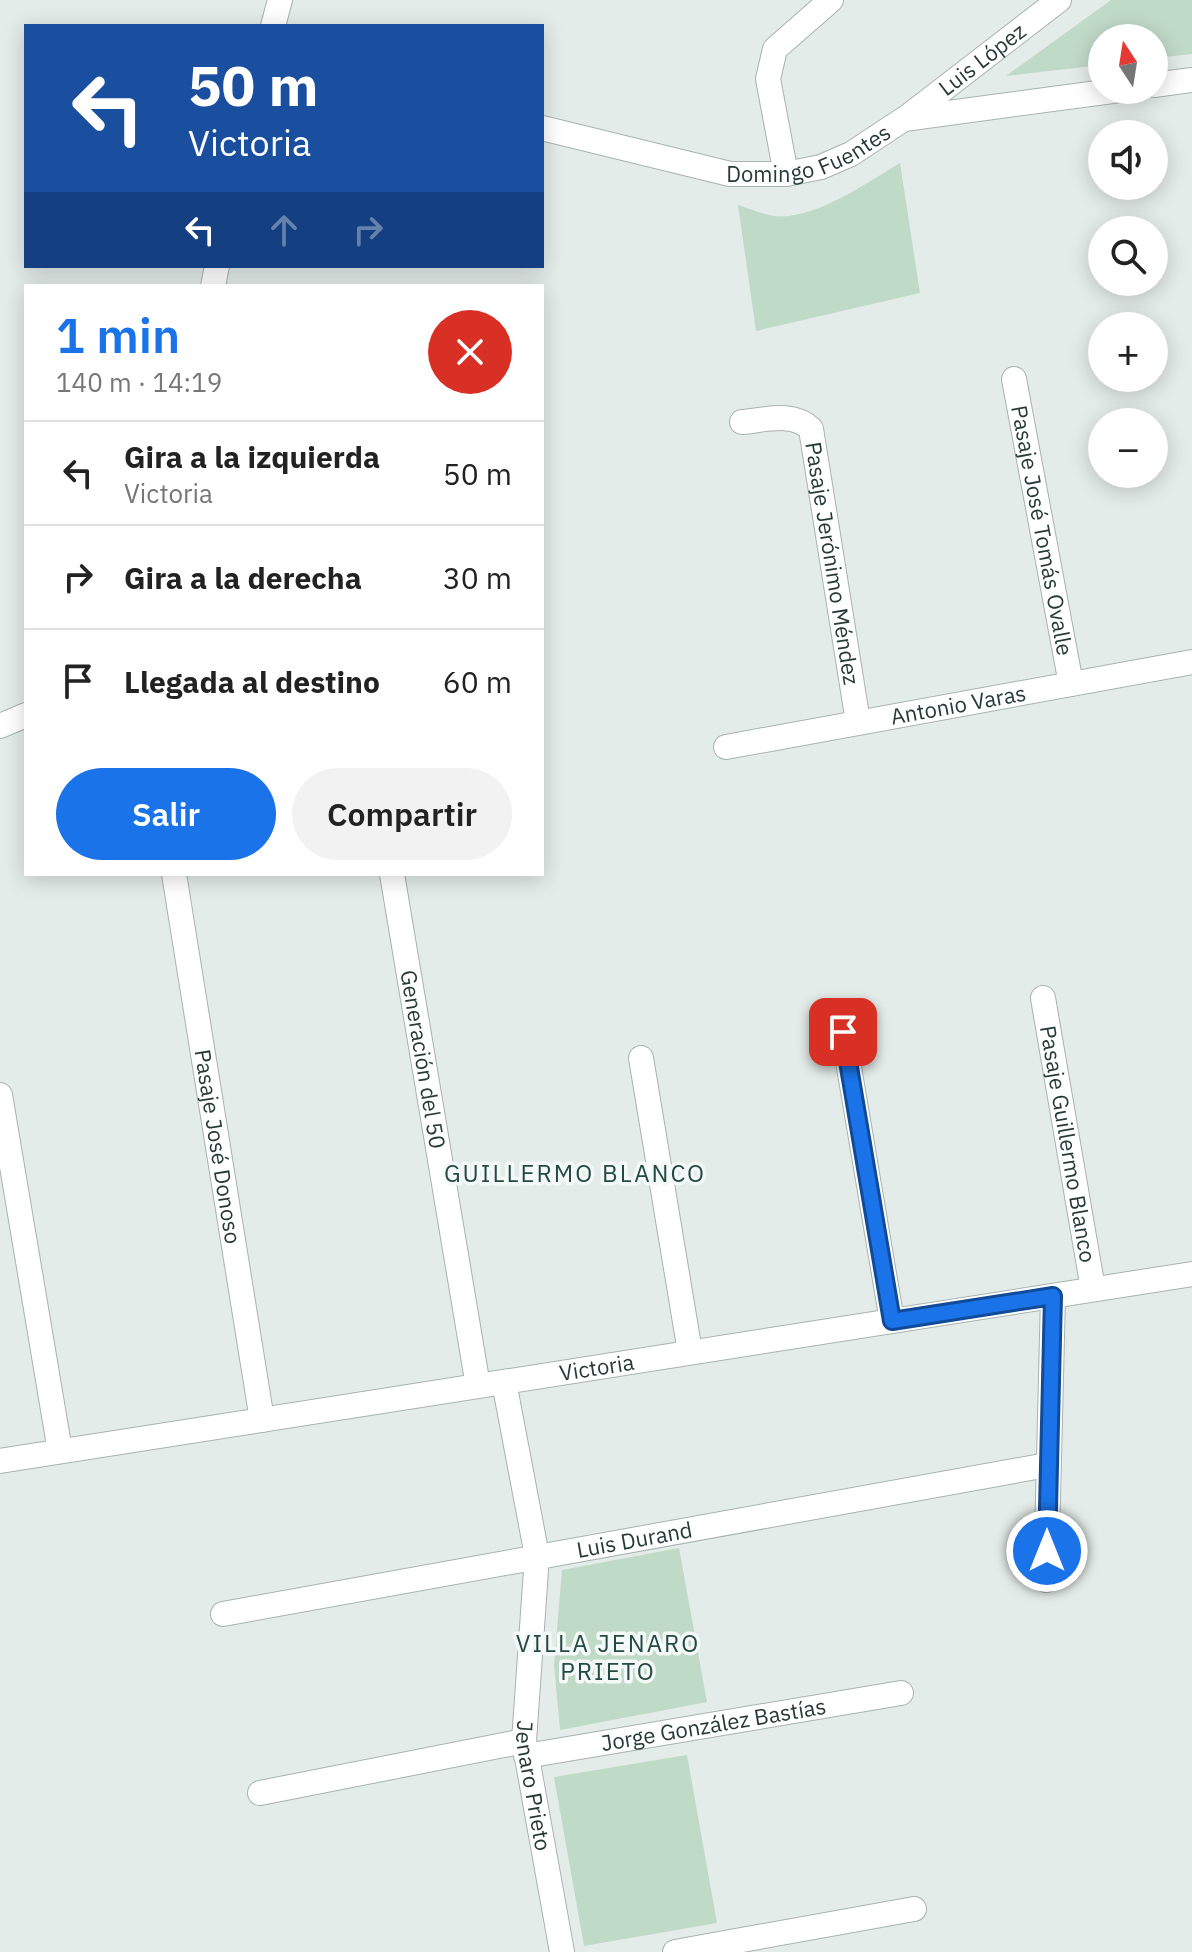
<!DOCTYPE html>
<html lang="es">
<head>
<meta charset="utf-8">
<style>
	body { margin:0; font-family:"IBM Plex Sans",sans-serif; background:#f2f2f2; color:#222; height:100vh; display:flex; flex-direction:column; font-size:30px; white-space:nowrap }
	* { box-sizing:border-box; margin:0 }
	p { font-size:26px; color:#767676 }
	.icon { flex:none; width:44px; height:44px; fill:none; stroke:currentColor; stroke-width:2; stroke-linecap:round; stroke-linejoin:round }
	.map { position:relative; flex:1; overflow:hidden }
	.panel { position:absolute; left:24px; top:284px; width:520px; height:592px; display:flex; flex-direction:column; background:#fff; border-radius:0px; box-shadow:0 4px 20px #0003 }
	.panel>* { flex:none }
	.banner { position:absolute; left:24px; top:24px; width:520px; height:244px; border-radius:0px; box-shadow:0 4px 20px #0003; background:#1a4fa0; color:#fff; overflow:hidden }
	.needle { width:52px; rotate:348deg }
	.fabs { position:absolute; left:1088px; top:24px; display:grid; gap:16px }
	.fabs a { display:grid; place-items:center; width:80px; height:80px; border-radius:50%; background:#fff; box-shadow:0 4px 20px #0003; font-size:40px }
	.pin { position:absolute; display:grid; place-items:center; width:68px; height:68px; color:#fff; margin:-34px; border-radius:16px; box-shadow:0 4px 12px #0006 }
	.me { position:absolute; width:88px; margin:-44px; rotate:0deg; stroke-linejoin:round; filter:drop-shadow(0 0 6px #0008) }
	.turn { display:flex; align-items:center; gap:28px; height:168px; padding:0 32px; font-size:36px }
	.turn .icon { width:104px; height:104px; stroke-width:2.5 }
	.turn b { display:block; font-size:56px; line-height:68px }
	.lanes { display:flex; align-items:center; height:76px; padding:0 32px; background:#0003; justify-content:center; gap:40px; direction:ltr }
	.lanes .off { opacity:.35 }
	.round { display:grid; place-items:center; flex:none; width:84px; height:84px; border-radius:42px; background:#f2f2f2 }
	.overview { display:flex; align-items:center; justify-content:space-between; height:136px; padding:0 32px }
	h1 { font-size:48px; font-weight:600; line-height:60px; color:#1a73e8 }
	.primary-button { display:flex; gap:16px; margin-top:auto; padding:16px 32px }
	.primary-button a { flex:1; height:92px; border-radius:48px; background:#1a73e8; color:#fff; font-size:32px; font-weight:600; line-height:92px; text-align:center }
	.primary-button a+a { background:#f2f2f2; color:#222 }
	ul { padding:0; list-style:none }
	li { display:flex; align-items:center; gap:24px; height:104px; padding:0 32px; border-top:2px solid #e0e0e0 }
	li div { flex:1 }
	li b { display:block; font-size:30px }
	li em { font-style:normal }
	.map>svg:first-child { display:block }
	.green { fill:#c0dac8 }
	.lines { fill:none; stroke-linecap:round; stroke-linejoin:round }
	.minor-casing { stroke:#a7b3b0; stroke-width:26 }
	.minor { stroke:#fff; stroke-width:24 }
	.route-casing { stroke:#114b97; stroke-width:20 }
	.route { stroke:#1a73e8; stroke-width:14 }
	.labels { text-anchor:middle; stroke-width:7; stroke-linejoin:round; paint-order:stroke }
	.street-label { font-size:22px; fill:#263b36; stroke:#f4f9f7 }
	.neighbourhood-label { font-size:24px; letter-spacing:2px; fill:#244b43; stroke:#f4f9f7 }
</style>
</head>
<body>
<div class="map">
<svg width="1192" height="1952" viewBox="0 0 1192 1952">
	<rect width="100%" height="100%" fill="#e4ece9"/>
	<path class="green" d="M1111,0H1192V54L1154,58V38H1102V65L1006,76Z
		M900,163L920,293L756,331L738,205C750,209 762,214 774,216C813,221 868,182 900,163Z
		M679,1548L707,1702L560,1730L554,1665L562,1570Z
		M687,1755L717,1923L584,1946L554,1777Z"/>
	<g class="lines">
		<g class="minor-casing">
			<g id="minor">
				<path d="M273,26L280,0"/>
				<path d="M1154,85L1192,80"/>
				<path id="s1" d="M906,118L1059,0"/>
				<path id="s2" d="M542,128L730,174H786L821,167L851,154L904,119L1120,90"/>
				<path d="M786,174L768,79L775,49L831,0"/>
				<path d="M213,286L217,266"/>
				<path id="s3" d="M1014,379L1071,684"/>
				<path id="s4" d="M742,422C765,420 793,411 811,429L858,722"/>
				<path d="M0,726L26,715"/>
				<path id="s5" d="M726,747L1192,662"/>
				<path id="s6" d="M174,874L262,1420"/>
				<path id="s7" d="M392,874L478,1386"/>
				<path id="s8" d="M1043,998L1093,1289"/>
				<path d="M843,1032L892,1321"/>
				<path d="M641,1058L690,1352"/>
				<path d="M0,1095L60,1451"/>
				<path id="s9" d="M504,1382L537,1556L524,1741L562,1952"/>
				<path id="s10" d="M0,1461L1192,1274"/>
				<path d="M1046,1580L1053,1296"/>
				<path id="s11" d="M223,1614L1047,1465"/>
				<path id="s12" d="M526,1756L901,1693"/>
				<path d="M260,1793L524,1741"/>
				<path d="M675,1952L914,1909"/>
			</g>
		</g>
		<use href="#minor" class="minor"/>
	</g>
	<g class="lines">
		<g class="route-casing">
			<path id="route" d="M843,1032L892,1321L1053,1296L1047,1551"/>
		</g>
		<use href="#route" class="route"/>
	</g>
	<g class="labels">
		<g class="street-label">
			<text dy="8" stroke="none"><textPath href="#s1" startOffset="96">Luis López</textPath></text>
			<text dy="8" stroke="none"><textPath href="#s2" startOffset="276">Domingo Fuentes</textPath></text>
			<text dy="8" stroke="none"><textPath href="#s3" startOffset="154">Pasaje José Tomás Ovalle</textPath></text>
			<text dy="8" stroke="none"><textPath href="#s4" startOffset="208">Pasaje Jerónimo Méndez</textPath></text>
			<text dy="8" stroke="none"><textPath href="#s5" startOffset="236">Antonio Varas</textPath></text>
			<text dy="8" stroke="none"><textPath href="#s7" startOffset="188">Generación del 50</textPath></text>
			<text dy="8" stroke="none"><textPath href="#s8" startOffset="148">Pasaje Guillermo Blanco</textPath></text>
			<text dy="8" stroke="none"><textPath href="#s6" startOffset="276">Pasaje José Donoso</textPath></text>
			<text dy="8" stroke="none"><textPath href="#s10" startOffset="604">Victoria</textPath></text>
			<text dy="8" stroke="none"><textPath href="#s11" startOffset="418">Luis Durand</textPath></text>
			<text dy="8" stroke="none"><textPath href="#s12" startOffset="190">Jorge González Bastías</textPath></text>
			<text dy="8" stroke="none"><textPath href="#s9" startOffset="408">Jenaro Prieto</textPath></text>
		</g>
		<g class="neighbourhood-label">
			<text x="575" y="1182">GUILLERMO BLANCO</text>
			<text x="608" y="1652">VILLA JENARO<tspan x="608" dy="28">PRIETO</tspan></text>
		</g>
	</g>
</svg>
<div class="fabs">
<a><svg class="needle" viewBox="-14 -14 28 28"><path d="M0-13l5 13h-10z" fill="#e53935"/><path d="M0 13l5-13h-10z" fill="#767676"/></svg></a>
<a><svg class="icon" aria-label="sound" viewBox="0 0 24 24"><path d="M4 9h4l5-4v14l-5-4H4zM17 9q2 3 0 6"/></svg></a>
<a><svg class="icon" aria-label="search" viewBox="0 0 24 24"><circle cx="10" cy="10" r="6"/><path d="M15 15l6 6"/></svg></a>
<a>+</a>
<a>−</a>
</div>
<div class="pin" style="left:843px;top:1032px;background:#d93025"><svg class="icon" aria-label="arrive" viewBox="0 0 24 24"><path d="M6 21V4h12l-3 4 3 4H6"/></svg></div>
<svg class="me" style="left:1047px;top:1551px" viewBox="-20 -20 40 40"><circle r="17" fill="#1a73e8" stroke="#fff" stroke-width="3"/><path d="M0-11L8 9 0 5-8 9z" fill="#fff"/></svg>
<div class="banner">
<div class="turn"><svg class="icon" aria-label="left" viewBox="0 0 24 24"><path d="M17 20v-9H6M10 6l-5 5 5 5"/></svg><div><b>50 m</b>Victoria</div></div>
<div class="lanes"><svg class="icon" aria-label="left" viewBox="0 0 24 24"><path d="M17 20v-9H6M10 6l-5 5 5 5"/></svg><svg class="icon off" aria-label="ahead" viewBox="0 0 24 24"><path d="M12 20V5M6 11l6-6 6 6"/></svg><svg class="icon off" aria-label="right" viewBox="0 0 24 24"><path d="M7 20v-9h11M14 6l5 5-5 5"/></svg></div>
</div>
<section class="panel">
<div class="overview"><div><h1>1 min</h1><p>140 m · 14:19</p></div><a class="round" style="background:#d93025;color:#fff"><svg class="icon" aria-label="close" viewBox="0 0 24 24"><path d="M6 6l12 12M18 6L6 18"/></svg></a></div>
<ul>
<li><svg class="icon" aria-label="left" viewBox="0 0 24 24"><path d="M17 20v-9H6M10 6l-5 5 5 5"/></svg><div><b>Gira a la izquierda</b><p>Victoria</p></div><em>50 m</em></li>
<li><svg class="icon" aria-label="right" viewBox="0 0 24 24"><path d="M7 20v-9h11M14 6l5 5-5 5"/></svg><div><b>Gira a la derecha</b></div><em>30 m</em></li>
<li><svg class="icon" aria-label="arrive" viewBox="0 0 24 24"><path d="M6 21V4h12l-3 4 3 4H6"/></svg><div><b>Llegada al destino</b></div><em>60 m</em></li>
</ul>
<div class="primary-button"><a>Salir</a><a>Compartir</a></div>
</section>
</div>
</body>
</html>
